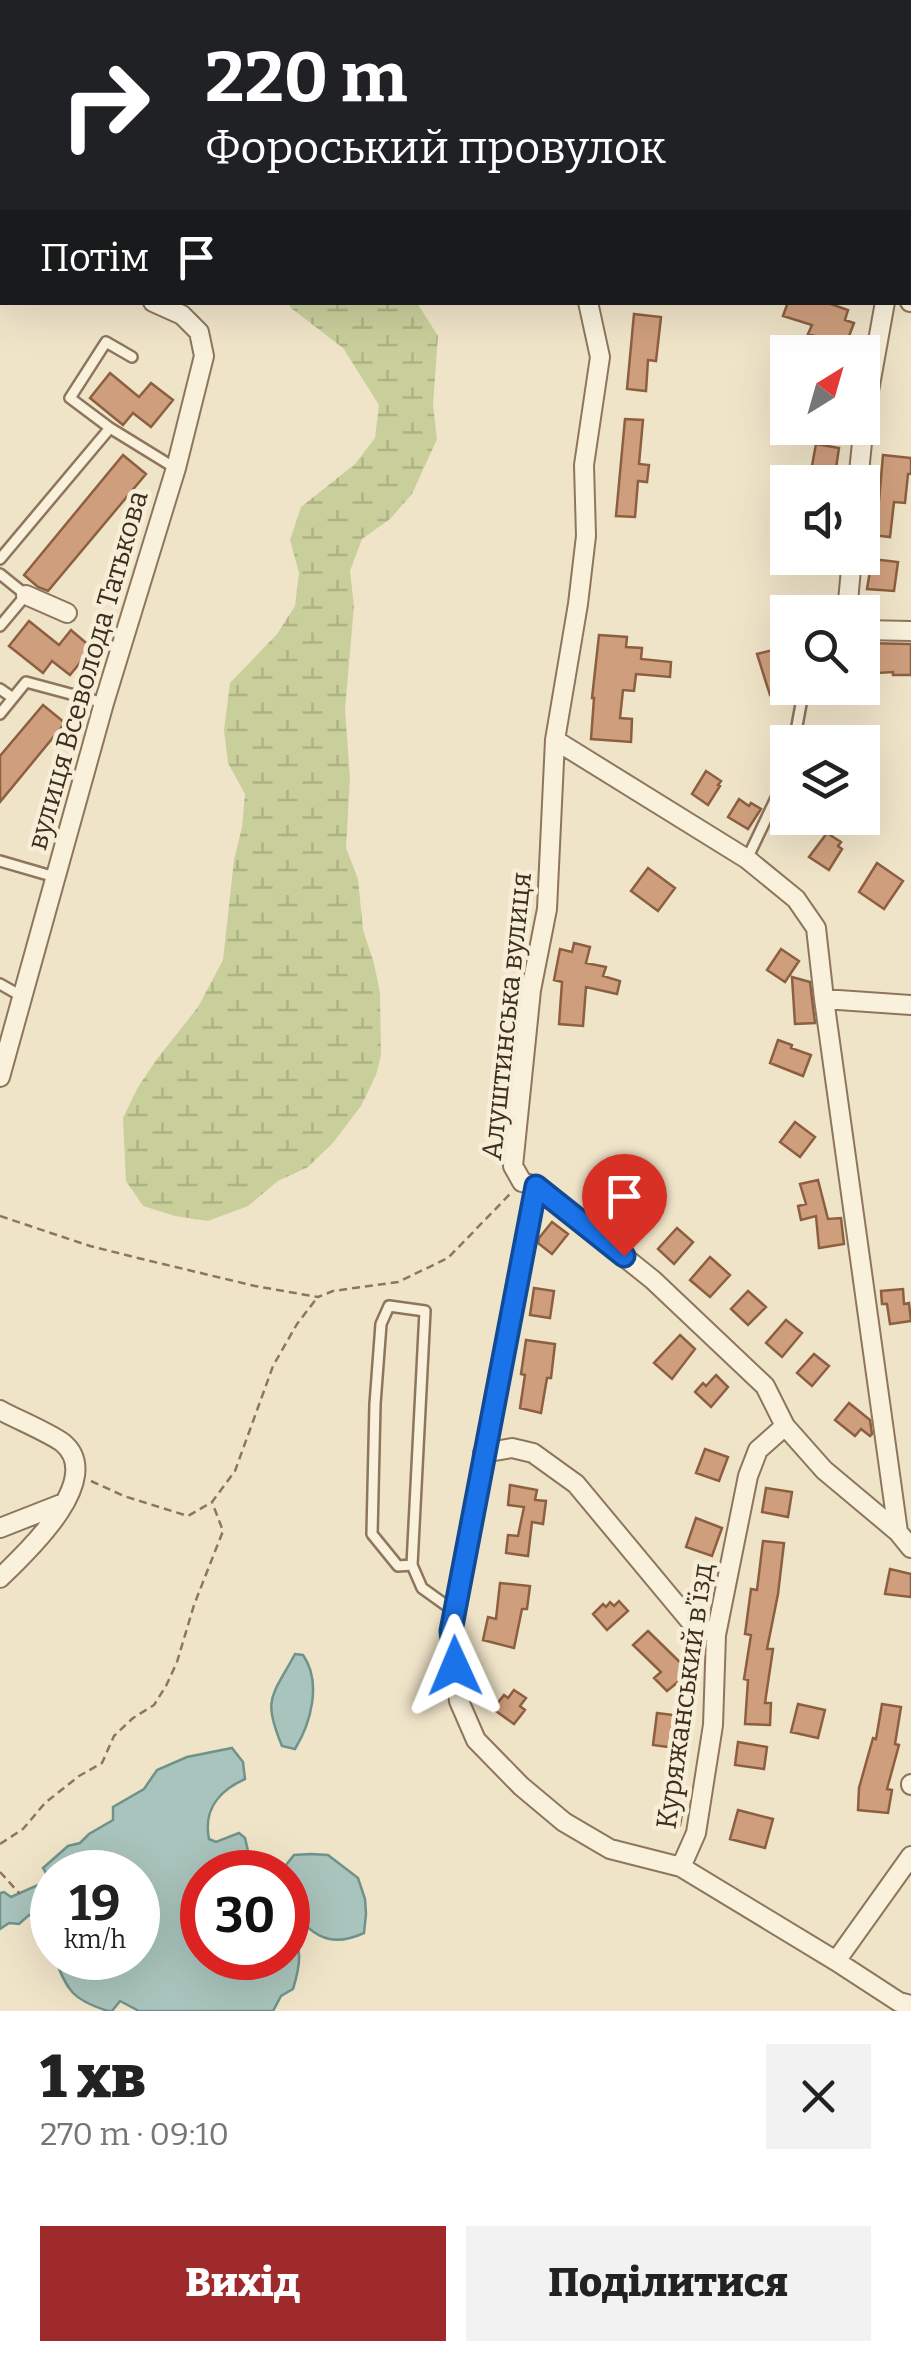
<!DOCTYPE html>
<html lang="uk">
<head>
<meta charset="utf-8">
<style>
	body { margin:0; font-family:Bitter,serif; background:#f2f2f2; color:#222; height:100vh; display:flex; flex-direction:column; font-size:38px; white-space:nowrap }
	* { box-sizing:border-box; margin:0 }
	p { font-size:32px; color:#767676 }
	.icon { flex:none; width:55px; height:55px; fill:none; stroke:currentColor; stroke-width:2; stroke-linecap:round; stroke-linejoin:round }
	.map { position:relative; height:2011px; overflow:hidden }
	.sheet { display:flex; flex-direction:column; background:#fff; flex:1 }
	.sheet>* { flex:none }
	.banner { position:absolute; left:0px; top:0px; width:912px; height:305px; box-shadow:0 10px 40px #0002; background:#202124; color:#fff; overflow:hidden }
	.needle { width:65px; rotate:37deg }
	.controls { position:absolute; left:770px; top:335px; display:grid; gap:20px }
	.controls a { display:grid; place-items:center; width:110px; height:110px; border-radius:0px; background:#fff; box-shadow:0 10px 40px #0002; font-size:50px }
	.speed { position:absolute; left:30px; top:1850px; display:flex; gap:20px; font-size:50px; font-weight:700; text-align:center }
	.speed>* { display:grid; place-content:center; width:130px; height:130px; border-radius:50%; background:#fff; box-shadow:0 10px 40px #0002; line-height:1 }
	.speed small { font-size:25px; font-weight:400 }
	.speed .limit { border:15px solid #d22; background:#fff; color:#111 }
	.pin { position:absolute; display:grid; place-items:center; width:85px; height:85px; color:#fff; margin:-102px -42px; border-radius:50% 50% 50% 0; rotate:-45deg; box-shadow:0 0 10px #0007 }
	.pin .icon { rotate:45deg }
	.me { position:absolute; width:110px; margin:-55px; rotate:359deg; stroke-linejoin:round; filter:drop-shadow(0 0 8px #0008) }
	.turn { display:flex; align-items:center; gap:35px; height:210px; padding:0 40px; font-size:45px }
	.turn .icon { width:130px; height:130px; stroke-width:2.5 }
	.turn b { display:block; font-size:70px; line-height:85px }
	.then { display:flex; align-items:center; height:95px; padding:0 40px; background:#0003; gap:20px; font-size:38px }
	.round { display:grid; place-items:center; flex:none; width:105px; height:105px; border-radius:0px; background:#f2f2f2 }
	.headline { display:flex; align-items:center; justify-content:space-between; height:170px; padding:0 40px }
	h1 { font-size:60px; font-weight:800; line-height:75px }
	.cta { display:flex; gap:20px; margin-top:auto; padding:20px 40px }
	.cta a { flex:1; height:115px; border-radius:0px; background:#9e2a2b; color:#fff; font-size:40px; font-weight:800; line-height:115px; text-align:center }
	.cta a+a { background:#f2f2f2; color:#222 }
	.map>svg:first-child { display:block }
	.wetland { fill:url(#wetland-marsh) }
	.water { fill:#a9c4bc; stroke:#6f938a; stroke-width:2.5 }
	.building { fill:#cf9f7d; stroke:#8d5f41; stroke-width:2.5 }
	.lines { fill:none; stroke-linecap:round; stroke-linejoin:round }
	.lane-casing { stroke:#8d765c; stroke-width:14 }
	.street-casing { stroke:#8d765c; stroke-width:22 }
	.path { stroke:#8d765c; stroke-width:2.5; stroke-dasharray:8 5; stroke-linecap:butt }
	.lane { stroke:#faf1dc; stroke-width:9 }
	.street { stroke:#faf1dc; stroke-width:18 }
	.route-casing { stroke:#114b97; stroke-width:25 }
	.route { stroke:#1a73e8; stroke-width:18 }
	.labels { text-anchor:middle; stroke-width:9; stroke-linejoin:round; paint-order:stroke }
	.street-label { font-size:28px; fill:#3d2e20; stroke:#f7eed8 }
</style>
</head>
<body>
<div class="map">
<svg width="911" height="2011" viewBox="0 0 911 2011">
	<defs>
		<pattern id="wetland-marsh" width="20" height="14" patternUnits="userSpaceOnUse" patternTransform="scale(2.5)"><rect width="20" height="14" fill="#c9cf9b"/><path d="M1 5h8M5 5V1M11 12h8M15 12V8" fill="none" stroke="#aeb285"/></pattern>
	</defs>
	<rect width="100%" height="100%" fill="#f0e4c8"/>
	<path class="wetland" d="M288,303H417L438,336L433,405L437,439L412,494L390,519L362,539L350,571L354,606L345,709L350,778L346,848L358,879L363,930L374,963L380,993L381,1055L376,1075L361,1106L332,1144L308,1167L278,1181L248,1206L208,1221L175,1216L143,1206L126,1181L123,1118L138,1087L157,1059L198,1007L223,960L234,860L242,827L245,794L228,763L224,730L230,683L277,634L295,606L299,573L290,540L301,507L355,464L375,438L379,405L343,348L291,308Z"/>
	<path class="water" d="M295,1654L303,1655C322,1682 311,1723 295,1749L282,1746C262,1698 272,1697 295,1654Z
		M232,1748L243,1762L245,1779C220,1790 203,1809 209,1839L216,1842L239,1833L245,1838L251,1864L245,1872H202V1958H288V1927C304,1945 300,1967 293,1989L281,1996L273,2011H139L120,2001L112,2011H108C73,2000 67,1991 55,1958H138V1872H52V1931L42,1920L29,1915L19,1924L9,1923L0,1929V1893L4,1892L11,1897L45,1882L46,1873L43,1868L68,1846L80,1843L89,1834L113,1820V1807L144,1789L157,1770L187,1757Z
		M311,1854L328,1855L358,1878L365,1899L366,1914L364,1933C327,1950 312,1933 288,1908V1872H282V1870L294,1855Z"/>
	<path class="building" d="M788,302H825L848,310L845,320L854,323L843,352H827L831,341L808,334L812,325L783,316Z
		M634,314L661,317L656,361L648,360L646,391L627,389Z
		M110,373L139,397L151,383L173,400L151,427L133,413L123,425L90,398Z
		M625,419L643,420L639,464L649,465L647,482L638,481L635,517L616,516Z
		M816,444L839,448L834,482H809Z
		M123,455L146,474L48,591L38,587L24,575Z
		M883,455L911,458V474H908L905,503L894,502L890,537L872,535L875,512H878Z
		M872,559L898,562L894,591L867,589Z
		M29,621L59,645L71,630L92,648L70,675L52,661L43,673L9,646Z
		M599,635L627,637L626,647L642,648L641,659L671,662L670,677L636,674L634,691L623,690L620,718L632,719L631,742L591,739L594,698H592Z
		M862,643L911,644V675H893V672L862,674Z
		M788,646V689L770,695L757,654Z
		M43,705L65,723L0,802V756Z
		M706,771L721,781L718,785L720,786L708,805L692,794Z
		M739,799L749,806L751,803L761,809L748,829L728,817Z
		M827,833L841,842L838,846L842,849L829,870L809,857Z
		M877,863L903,881L884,909L859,892Z
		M648,868L675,888L658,911L631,891Z
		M574,943L590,947L586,963L606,967L603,976L620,981L617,994L586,987L583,1026L559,1024L562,982L554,980L560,949L572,952Z
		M781,949L799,961L785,982L767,970Z
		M792,977L810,982L815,1023L795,1024Z
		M778,1040L792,1045L791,1048L811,1055L803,1076L770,1063Z
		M795,1122L815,1137L800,1157L780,1142Z
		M608,1159L618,1167L615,1171L621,1176L603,1198L587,1185Z
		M818,1180L828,1219L841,1218L844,1244L819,1248L816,1216L801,1220L798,1206L806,1204L800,1184Z
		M645,1197L660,1210L638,1236L623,1222Z
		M552,1222L568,1234L552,1254L538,1243L539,1238Z
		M677,1228L693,1242L674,1264L658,1249Z
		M710,1257L730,1275L710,1297L690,1280Z
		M534,1288L554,1291L550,1318L530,1315Z
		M903,1289L904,1304L909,1303L911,1321L890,1324L887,1304H882L881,1291Z
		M748,1291L766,1307L748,1325L731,1309Z
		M786,1320L802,1333L782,1357L766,1343Z
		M680,1335L695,1349L672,1379L654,1363Z
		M526,1340L555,1344L551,1378H547L541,1413L520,1408L525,1375L521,1374Z
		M814,1354L829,1366L812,1386L797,1373Z
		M716,1375L728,1387L711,1407L695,1392L703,1383L706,1386Z
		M849,1403L870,1420L872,1434L870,1436L861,1429L855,1436L835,1420Z
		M705,1449L728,1457L719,1481L696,1473Z
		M510,1485L537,1490L535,1500L546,1501L543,1524L532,1522L528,1556L506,1553L508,1535L518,1536L524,1507L508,1505Z
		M766,1488L792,1492L788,1517L762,1512Z
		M696,1518L722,1528L712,1556L686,1547Z
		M763,1541L784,1543L778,1594L767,1649H773L765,1703H771L770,1725L745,1724L748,1680L744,1679L751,1635L745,1634L751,1589L757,1590Z
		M890,1569L911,1574V1597L885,1594Z
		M500,1583L530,1586L527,1609H522L514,1648L483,1640L488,1617L496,1619Z
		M619,1601L628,1611L607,1630L593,1614L603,1604L606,1607L610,1602L614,1606Z
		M648,1631L690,1672L667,1691L654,1678L661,1672L633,1645Z
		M514,1690L526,1698L520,1706L525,1710L514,1724L493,1709L504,1695L508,1698Z
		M798,1704L825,1710L818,1738L791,1732Z
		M882,1704L901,1707L895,1744L899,1745L887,1789L892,1790L888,1813L858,1810L859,1788L873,1738L876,1739Z
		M657,1713L689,1717L687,1731L692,1732L690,1744L684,1743L683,1749L653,1745Z
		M738,1742L767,1747L764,1769L735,1765Z
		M663,1795L685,1798L680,1825L658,1821Z
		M738,1810L773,1819L765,1848L730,1839Z"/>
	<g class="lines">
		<g class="lane-casing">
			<path id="lane" d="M110,428L70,398L106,342L132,357
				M0,559L110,428L175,468
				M0,574L26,595L0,626
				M0,689L13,698
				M0,714L26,682L104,703
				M794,742L804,688
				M747,859L788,773
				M0,861L55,877
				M0,984L23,997
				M412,1565L398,1566L372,1534L375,1404L381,1324L389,1306L425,1311L412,1565L422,1588L454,1611"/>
		</g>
		<g class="street-casing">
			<path id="street" d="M87,0L88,2
				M592,0V2
				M824,2L825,0
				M0,25L2,27
				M910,68L911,65
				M0,254L2,256
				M588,302L600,357L584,465L586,536L578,604L555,740L547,909L531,990L513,1166L522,1182L536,1186L451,1631L459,1701L476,1740L521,1786L564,1822L610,1849L681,1867L836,1961L899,2002L911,2005
				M910,302H911
				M858,482L865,413L885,302
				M26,595L67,613
				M847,612L852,558
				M862,630L911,631
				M555,740L747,859L796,899L816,928L824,999L911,1005
				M824,999L898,1532L911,1548
				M0,1077L104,703L176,468L204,356L199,332L182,315L153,302
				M536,1186L653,1280L765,1386L785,1426L824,1470L898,1532
				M0,1410C16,1419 50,1433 63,1443C106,1479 26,1553 0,1578
				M483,1453L512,1448L533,1453L576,1484L690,1621L716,1635
				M0,1528L64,1503
				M911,1784V1785
				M681,1867L696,1833L713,1725L716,1635L748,1476L758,1450L785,1426
				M836,1961L911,1856"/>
		</g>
		<path class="path" d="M0,1216L90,1246L142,1259L255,1286L318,1297L333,1291L398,1282L448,1258L510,1194
			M91,1481L124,1496L188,1516L212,1502L235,1471L273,1366L297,1324L317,1298
			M0,1844L23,1829L45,1803L79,1776L102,1763L114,1736L133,1718L154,1705L166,1686L177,1662L194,1605L223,1531L212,1502
			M0,1872L20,1894"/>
		<use href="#lane" class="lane"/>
		<use href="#street" class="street"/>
	</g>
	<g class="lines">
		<g class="route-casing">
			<path id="route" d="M455,1666L451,1631L536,1186L624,1256"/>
		</g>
		<use href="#route" class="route"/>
	</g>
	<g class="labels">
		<g class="street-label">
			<text transform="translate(87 670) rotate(-74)" y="10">вулиця Всеволода Татькова</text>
			<text transform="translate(506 1016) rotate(-84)" y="10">Алуштинська вулиця</text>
			<text transform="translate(684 1696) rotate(-82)" y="10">Куряжанський в’їзд</text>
		</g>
	</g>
</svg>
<div class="controls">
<a><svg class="needle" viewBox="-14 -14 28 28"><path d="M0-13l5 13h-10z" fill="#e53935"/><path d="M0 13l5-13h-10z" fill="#767676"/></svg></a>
<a><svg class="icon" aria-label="sound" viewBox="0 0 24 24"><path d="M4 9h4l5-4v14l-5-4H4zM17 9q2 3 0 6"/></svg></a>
<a><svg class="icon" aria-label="search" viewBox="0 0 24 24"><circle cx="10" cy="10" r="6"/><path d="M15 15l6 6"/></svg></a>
<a><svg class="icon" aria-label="layers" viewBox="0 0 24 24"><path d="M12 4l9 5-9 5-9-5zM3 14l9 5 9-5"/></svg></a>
</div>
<div class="speed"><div>19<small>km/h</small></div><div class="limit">30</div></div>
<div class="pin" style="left:624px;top:1256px;background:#d93025"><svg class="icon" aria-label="arrive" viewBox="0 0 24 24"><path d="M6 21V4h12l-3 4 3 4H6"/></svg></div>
<svg class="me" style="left:455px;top:1666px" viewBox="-20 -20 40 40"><path d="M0-17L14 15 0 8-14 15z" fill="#1a73e8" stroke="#fff" stroke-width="4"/></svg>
<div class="banner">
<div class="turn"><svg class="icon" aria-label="right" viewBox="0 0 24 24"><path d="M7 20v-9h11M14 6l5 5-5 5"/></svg><div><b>220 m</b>Фороський провулок</div></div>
<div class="then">Потім<svg class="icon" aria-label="arrive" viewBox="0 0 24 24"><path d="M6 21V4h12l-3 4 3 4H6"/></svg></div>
</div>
</div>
<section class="sheet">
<div class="headline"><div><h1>1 хв</h1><p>270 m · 09:10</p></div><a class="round"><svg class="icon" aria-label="close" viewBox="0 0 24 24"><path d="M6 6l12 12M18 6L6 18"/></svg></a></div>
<div class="cta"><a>Вихід</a><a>Поділитися</a></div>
</section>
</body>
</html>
